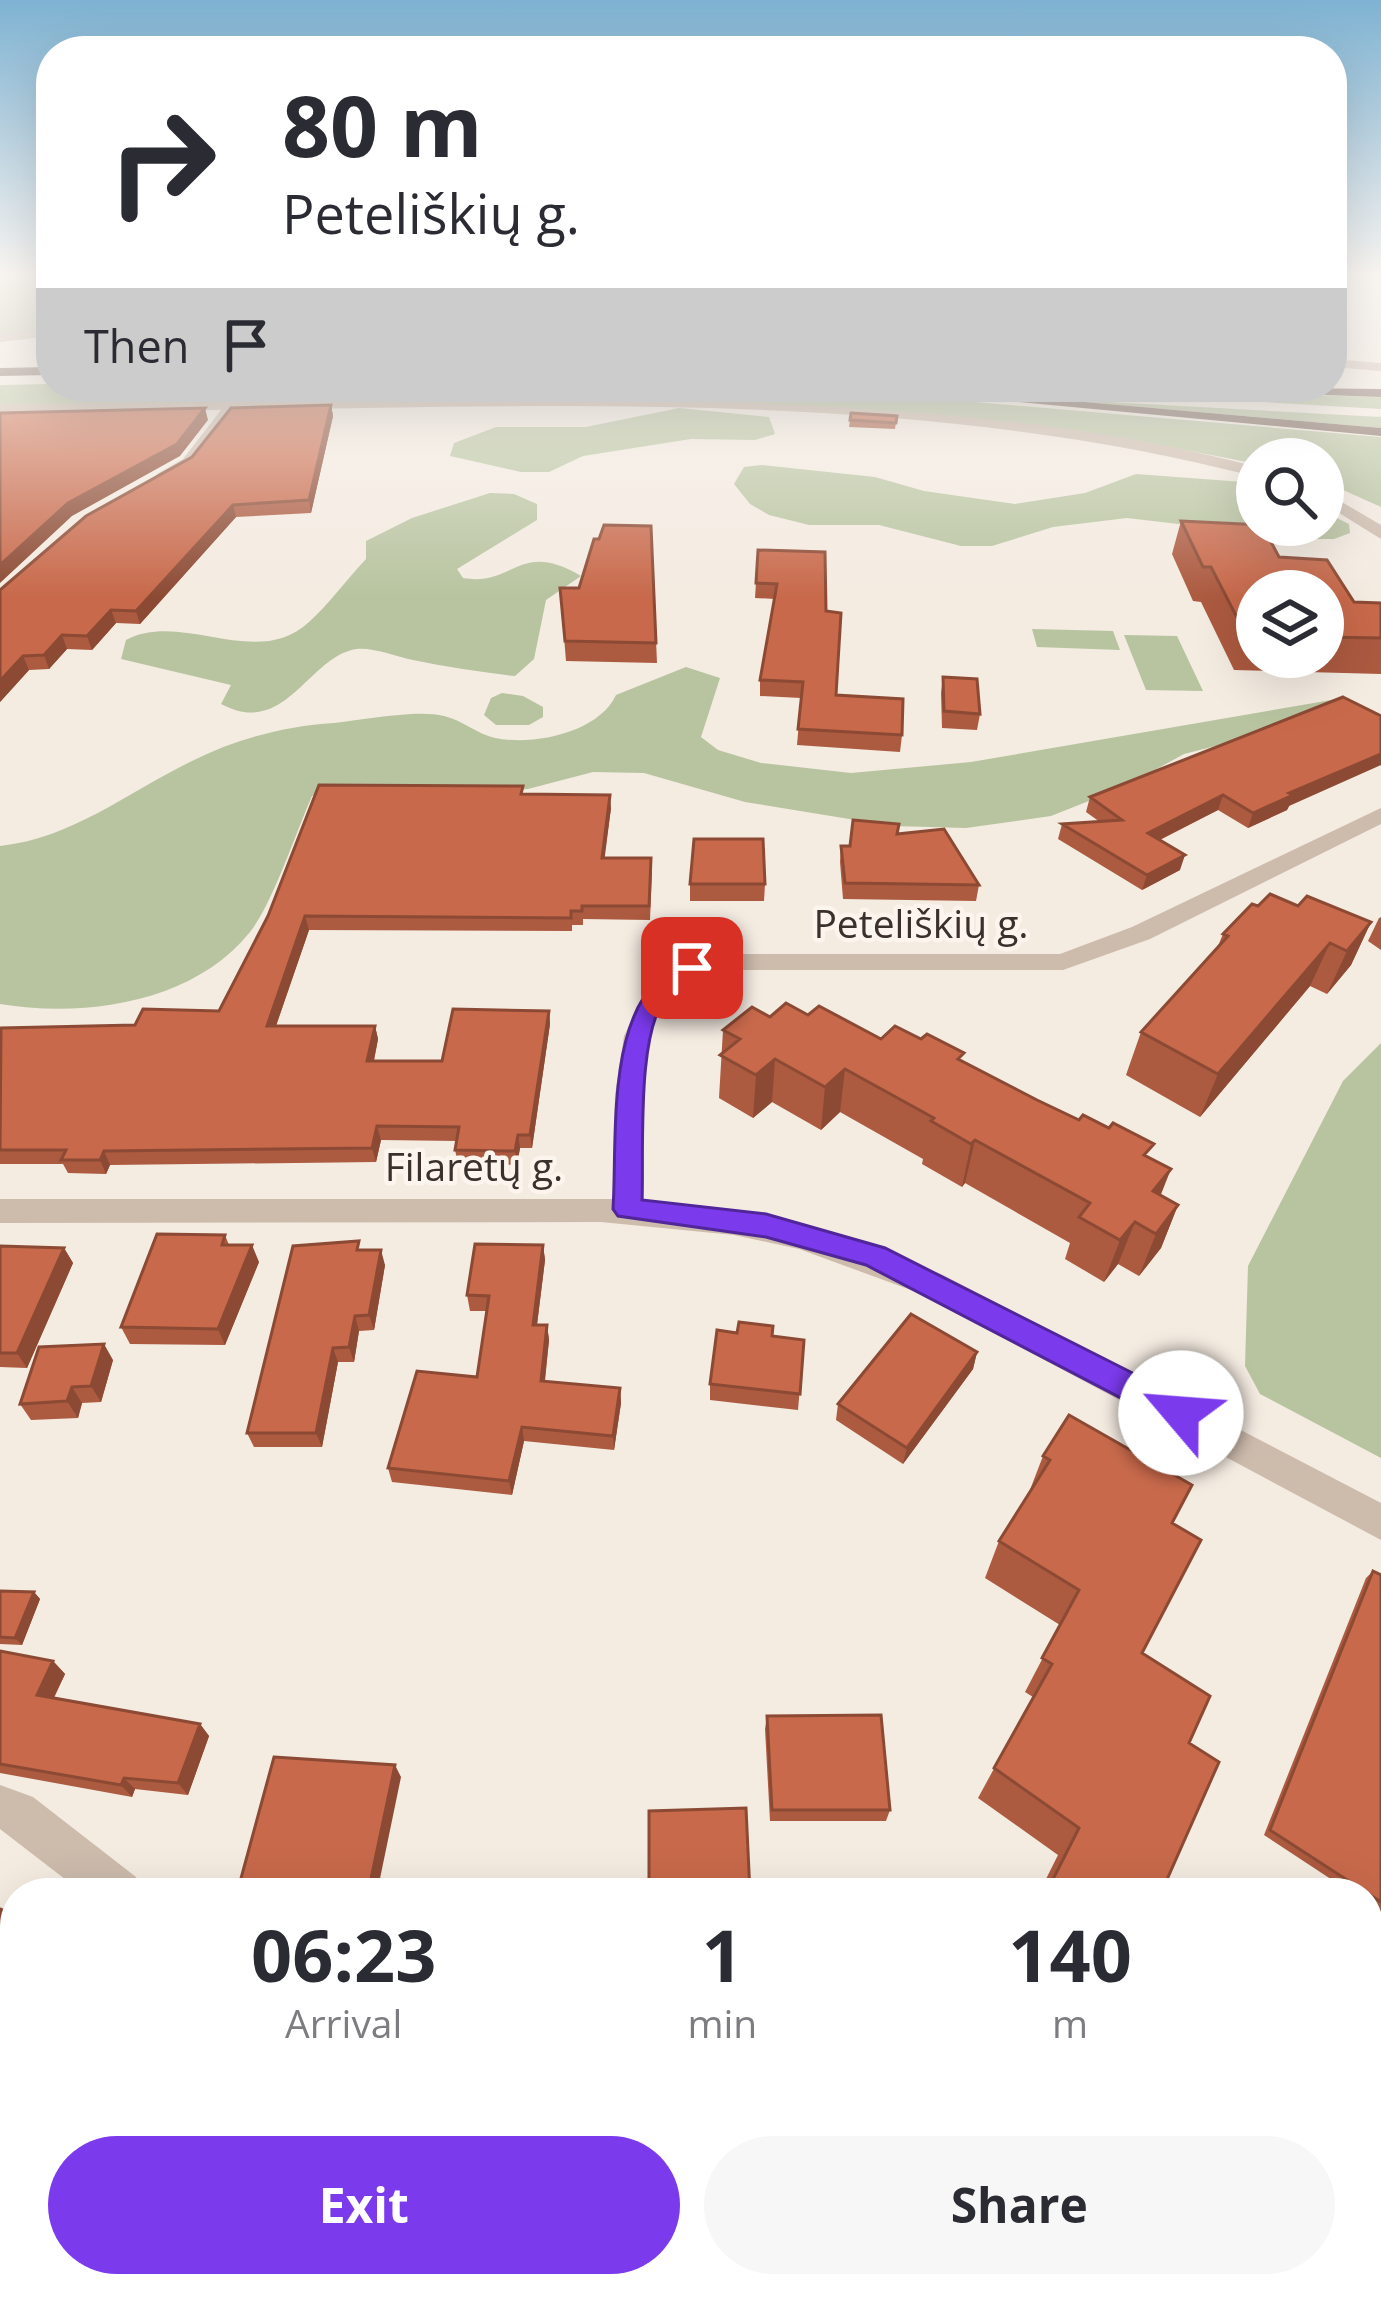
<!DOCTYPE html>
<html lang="en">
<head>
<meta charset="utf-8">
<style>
	body { margin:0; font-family:"Open Sans",sans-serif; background:#f7f7f7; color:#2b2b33; height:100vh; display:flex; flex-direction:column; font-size:45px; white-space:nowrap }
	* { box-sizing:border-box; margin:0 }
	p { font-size:39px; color:#7c7c81 }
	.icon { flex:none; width:66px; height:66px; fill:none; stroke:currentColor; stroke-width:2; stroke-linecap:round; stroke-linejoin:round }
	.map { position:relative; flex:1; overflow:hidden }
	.details { position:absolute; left:0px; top:1878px; width:1383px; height:420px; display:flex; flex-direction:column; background:#fff; border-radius:48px 48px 0 0; box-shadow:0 12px 48px #0002 }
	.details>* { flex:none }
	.hud { position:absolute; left:36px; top:36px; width:1311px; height:366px; border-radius:48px; box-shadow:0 12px 48px #0002; background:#fff; color:#2b2b33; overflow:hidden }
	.buttons { position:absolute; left:1236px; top:438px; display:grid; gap:24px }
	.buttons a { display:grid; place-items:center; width:108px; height:108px; border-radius:50%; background:#fff; box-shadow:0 12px 48px #0002; font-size:60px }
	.pin { position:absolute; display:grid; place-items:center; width:102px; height:102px; color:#fff; margin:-51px; border-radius:24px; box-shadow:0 6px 18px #0006 }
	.me { position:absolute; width:132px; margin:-66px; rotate:297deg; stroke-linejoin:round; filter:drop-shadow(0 0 9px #0008) }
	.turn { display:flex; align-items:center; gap:42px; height:252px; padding:0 48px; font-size:54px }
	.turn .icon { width:156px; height:156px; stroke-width:2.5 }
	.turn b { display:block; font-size:84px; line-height:102px }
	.then { display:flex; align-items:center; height:114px; padding:0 48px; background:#0003; gap:24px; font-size:45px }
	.eta { display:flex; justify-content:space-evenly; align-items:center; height:204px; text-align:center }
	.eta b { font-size:72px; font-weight:700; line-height:84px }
	.primary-button { display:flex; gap:24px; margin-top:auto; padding:24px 48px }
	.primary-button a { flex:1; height:138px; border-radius:72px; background:#7c3aed; color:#fff; font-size:48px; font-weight:700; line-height:138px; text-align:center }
	.primary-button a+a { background:#f7f7f7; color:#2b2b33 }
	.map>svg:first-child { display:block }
	.green { fill:#b8c4a0 }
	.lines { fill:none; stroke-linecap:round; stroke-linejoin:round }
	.minor { fill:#cdbbac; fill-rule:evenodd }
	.primary { fill:#7d675c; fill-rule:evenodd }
	.wall { fill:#ac5a40; fill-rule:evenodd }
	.shaded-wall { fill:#8c4a34 }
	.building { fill:#c8694b; stroke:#8c4a34; stroke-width:3 }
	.route { fill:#7c3aed; stroke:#51269a; stroke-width:3 }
	.labels { text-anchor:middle; stroke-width:9; stroke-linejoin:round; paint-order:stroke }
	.street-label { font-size:39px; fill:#3b302b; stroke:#fbf5ee }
</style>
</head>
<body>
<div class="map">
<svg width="1381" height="2298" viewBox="0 0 1381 2298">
	<rect width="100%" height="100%" fill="#f4ebe1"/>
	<path class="green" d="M0,276H51V332L0,338Z
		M51,384L800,387L1381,437V507L1323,481V459H1257V464C837,376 425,402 0,406V385Z
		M1009,387L1381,397V409Z
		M1036,398L1381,417V428Z
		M679,408L769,417L775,434L755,440L691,439L583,456L549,472H521L450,456L454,443L496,427H586Z
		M762,465L875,477L924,491L1015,504L1085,493L1136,474L1257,483V525H1323V511L1349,524L1350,533L1334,539H1306L1127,518L1053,527L992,546H961L879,525H809L769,515L750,504L734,484L744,467Z
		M490,493L514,494L537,504V520L457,569L463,578C514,587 519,539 581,576L546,600L534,659L515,676C480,672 447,667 413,660C397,657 373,647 357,649C309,655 286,739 221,704L231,685L121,659L126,640C183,610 256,671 309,622C329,604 347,579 366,559V541L412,518Z
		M1032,629L1113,631L1120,650L1037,647Z
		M1124,635L1177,636L1203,691L1146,690Z
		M686,667L720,678L701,737L718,750L761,763L851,773L971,762L1337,699L1356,704L1334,716L1184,754L1124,787L1051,816L966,828L892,826L745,802L644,773L593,772L528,789L500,791L328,790L312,796C296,832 273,903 250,932C193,1003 85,1018 0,1004V846C73,838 128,792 192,761C236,739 285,726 334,723C363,720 418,709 444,716C462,720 477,734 495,738C535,746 599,732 616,695Z
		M502,693L523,696L543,707V717L529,725H496L484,715L491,698Z
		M1381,1043V1458L1260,1394L1245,1366L1248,1266L1343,1081Z"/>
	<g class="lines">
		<path class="minor" d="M51,328V336L0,342V334Z
			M1332,359L1381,363V371L1332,367Z
			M630,399C838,405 1055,413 1257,467V477C926,391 575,405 236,410L193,465L162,482L157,480V474L183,459L221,410L0,412V404Z
			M1323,491L1381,525V539L1323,503Z
			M1381,808V824L1150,939L1063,970H725C707,974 687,977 673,991C632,1031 644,1147 644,1201C749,1207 846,1235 943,1275L1381,1503V1540L919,1293L799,1249L734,1235L601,1222L0,1223V1199H613L615,1095L624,1036L649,985L671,968L725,954H1060L1132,927Z
			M0,1785L33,1797L136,1877L143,1893H83L0,1829Z
			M775,2283H856L862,2298H781Z"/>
		<path class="primary" d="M51,367V375L0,376V368Z
			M858,387H912L1381,428V436Z
			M1205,387L1381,389V397L1212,391Z"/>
	</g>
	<path class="wall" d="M331,405L333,416L311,513L236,517L140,624L116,623L92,650L67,649L49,669L29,670L0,702V590Z
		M851,413L897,416L895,429L849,427Z
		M1181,521L1279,557L1354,602L1381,603V674L1234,670L1201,602L1193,601L1172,554ZM1257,591H1323V657H1257Z
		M651,526L657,663L566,661L560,588H579L599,539Z
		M758,550L826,611L836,695L902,735L900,752L797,745L801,698L760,696V680L775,599L755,598Z
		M943,677L980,714L977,730L942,728L941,693Z
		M1343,697L1287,810L1248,828L1218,810L1160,840L1180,870L1142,890L1058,839L1062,824L1100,822L1086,812L1090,797Z
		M523,794L611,808L604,858L652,872L650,920L583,919V925H572V931L309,930L276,1026H375L378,1039L374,1061H442L549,1011L550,1024L532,1148H520L517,1165L458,1163L455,1150L457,1141L381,1140L376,1162L110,1165L106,1174L68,1173L63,1164H0V1030L135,1025L219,1011L268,916Z
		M897,834L979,885L976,901L843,899L840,862L841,846H850Z
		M690,884H765L764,901H690Z
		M1258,906H1298L1371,922L1351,965L1327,994L1310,986L1200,1117L1126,1075L1141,1032L1218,946L1223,934Z
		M1381,917V950L1368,941L1379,918Z
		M808,1015L881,1039L962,1061L1149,1157L1161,1196L1178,1205L1161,1248L1139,1276L1118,1264L1104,1282L1065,1259L1070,1243L965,1183L962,1187L922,1164L923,1159L840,1112L821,1130L772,1102L753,1118L719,1098L723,1030L770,1017Z
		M225,1235L229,1245L259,1262L225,1345L130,1344L121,1327Z
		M543,1245L545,1260L537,1325H547L549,1340L545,1381L620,1388L621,1403L614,1450L524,1441L512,1495L392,1482L388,1468L477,1377L487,1311H470L467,1295Z
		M0,1246L64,1248L73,1263L27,1368L0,1367Z
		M362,1250L385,1265L374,1330L359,1331L354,1362H338L322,1447H254L247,1433Z
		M804,1340L798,1410L710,1400V1384Z
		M977,1352L973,1369L903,1464L836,1420L838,1404Z
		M113,1360L101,1402L82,1403L78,1418L31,1420L20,1404Z
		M1043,1456L1172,1523L1142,1653L1189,1743L1161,1893H1039L1058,1855L978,1798L1033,1697L1025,1692L1060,1625L985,1578L999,1541L1028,1495Z
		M1373,1571L1381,1575V1912L1368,1904V1893H1352L1264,1835L1366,1578Z
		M0,1591L34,1592L40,1599L22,1645L0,1644Z
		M0,1651L53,1661L65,1674L54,1698L200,1724L209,1736L188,1795L135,1789L132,1797L0,1773Z
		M767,1716L890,1810L886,1821H770L765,1729Z"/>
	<path class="shaded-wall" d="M331,405L333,416L311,513L309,500Z
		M205,408L208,420L180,456L72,516L0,583V565L68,503Z
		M233,505L236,517L140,624L136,611Z
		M111,610L116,623L92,650L87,636Z
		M62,635L67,649L49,669L44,655Z
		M23,656L29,670L0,702V681Z
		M1381,754V765L1289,806L1287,810L1248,828L1253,813L1289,793Z
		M610,795L611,808L603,871L602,858Z
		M1223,795L1218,810L1143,848L1148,833Z
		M1185,855L1180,870L1142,890L1147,875Z
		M305,916L309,930L271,1040L267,1026Z
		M1371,922L1351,965L1327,994L1347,951Z
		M1330,943L1310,986L1200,1117L1218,1074Z
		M549,1011L550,1024L532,1148L530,1135Z
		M375,1026L378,1039L371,1074L367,1061Z
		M775,1059L772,1102L753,1118L756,1075Z
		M845,1069L840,1112L821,1130L825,1087Z
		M377,1126L381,1140L376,1162L372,1148Z
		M518,1135L520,1148L517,1165L515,1151Z
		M975,1140L965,1183L962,1187L971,1144Z
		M104,1151L110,1165L106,1174L100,1160Z
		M1171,1169L1154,1212L1153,1191Z
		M1178,1205L1161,1248L1139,1276L1156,1234Z
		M1135,1222L1118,1264L1104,1282L1120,1240Z
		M252,1245L259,1262L225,1345L218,1329Z
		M543,1245L545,1260L535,1340L533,1325Z
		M64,1248L73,1263L27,1368L17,1353Z
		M381,1250L385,1265L374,1330L369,1315Z
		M355,1316L359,1331L354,1362L349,1347Z
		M547,1325L549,1340L543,1396L541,1381Z
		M104,1344L113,1360L101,1402L91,1386Z
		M333,1348L338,1362L322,1447L316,1433Z
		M977,1352L973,1369L903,1464L907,1448Z
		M72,1387L82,1403L78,1418L67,1401Z
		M620,1388L621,1403L614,1450L613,1436Z
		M522,1427L524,1441L512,1495L509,1481Z
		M34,1592L40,1599L22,1645L15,1638Z
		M53,1661L65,1674L49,1707L37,1695Z
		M200,1724L209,1736L188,1795L178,1783Z
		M395,1765L401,1777L377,1893H368Z
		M124,1778L135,1789L132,1797L121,1785Z
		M308,2283H322L316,2298H302Z"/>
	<path class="building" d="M331,405L309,500L233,505L136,611L111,610L87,636L62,635L44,655L23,656L0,681V590L86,516L192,457L231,408Z
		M205,408L177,444L68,503L0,565V413Z
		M851,413L897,416L896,423L850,420Z
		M1181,521L1262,525L1279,557L1327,560L1354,602L1381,603V638L1323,637V591H1257V635H1246L1211,567H1203Z
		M604,525L651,526L656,643L565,641L560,588H579L594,539H599Z
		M758,550L825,552L826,611L841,613L836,695L903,699L902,735L798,729L803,682L760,680L777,584L756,583Z
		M943,677L977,679L980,714L944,711Z
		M1343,697L1381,716V754L1289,793L1293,795L1253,813L1223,795L1148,833L1185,855L1147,875L1062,824L1122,820L1090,797Z
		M319,785L523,786L521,794L610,795L602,858H651L649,906H582V911H571V918L305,916L267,1026H375L367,1061H442L453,1009L549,1011L530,1135H518L515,1151L455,1150L459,1127L377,1126L372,1148L104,1151L100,1160H61L66,1150H0L1,1028L135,1025L143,1009L219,1011L268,916Z
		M853,820L899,824L897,834L944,829L979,885L845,883L841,846H850Z
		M694,839H763L765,884H690Z
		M1270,894L1298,906L1307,896L1371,922L1347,951L1330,943L1218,1074L1141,1032L1228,936L1223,934L1252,904L1258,906Z
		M786,1003L808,1015L819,1006L881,1039L895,1026L921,1039L927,1034L964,1053L958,1059L1037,1100L1079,1120L1083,1115L1109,1128L1113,1123L1154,1144L1144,1155L1171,1169L1153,1191L1178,1205L1156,1234L1135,1222L1120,1240L1079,1217L1090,1203L975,1140L971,1144L931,1121L934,1118L845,1069L825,1087L775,1059L756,1075L720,1055L740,1039L723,1030L752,1007L770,1017Z
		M157,1234L225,1235L222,1245H252L218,1329L121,1327Z
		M359,1241L357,1250H381L369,1315L355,1316L349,1347L333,1348L316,1433H247L293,1246Z
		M475,1244L543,1245L533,1325H547L541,1381L620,1388L613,1436L522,1427L509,1481L388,1468L417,1371L477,1377L489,1296L467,1295Z
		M0,1246L64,1248L17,1353H0Z
		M911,1314L977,1352L907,1448L838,1404Z
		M739,1322L773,1326L772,1336L804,1340L800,1394L710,1384L717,1330L737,1333Z
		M104,1344L91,1386L72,1387L67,1401L20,1404L39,1347Z
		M1069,1415L1192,1485L1172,1523L1201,1540L1142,1653L1210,1696L1189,1743L1219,1762L1161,1893H1046L1079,1828L994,1768L1052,1664L1042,1658L1079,1590L999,1541L1050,1460L1043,1456Z
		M1373,1571L1381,1575V1902L1270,1830Z
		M0,1591L34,1592L15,1638L0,1637Z
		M0,1651L53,1661L37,1695L200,1724L178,1783L124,1778L121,1785L0,1764Z
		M881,1715L890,1810H772L767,1716Z
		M274,1757L395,1765L368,1893H237Z
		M746,1808L750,1893H649V1811Z
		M0,1909L15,1915V2063L0,2056Z
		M15,2134V2217L0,2209V2161Z
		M149,2283H308L302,2298H146L152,2285Z
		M381,2283H500L533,2297L376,2298Z"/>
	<linearGradient id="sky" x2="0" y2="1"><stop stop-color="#7eb2d2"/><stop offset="0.46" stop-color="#faf6f2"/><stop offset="1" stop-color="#faf6f2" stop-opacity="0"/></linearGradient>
	<rect width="1381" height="597" fill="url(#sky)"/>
	<path class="route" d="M692,960L704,968C694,980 677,984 667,996C636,1032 644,1151 642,1200L766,1214L885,1248L1192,1403L1197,1413L1192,1423L1181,1427L1169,1423L866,1265L766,1237L618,1216L613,1209C618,1134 602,986 692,960Z"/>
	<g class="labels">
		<g class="street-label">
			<text x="921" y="938">Peteliškių g.</text>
			<text x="474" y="1181">Filaretų g.</text>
		</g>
	</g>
</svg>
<div class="buttons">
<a><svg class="icon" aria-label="search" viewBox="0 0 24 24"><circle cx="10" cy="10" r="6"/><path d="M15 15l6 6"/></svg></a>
<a><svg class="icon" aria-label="layers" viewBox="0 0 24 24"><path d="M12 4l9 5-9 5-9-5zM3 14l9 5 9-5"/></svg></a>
</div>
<div class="pin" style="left:692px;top:968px;background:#d93025"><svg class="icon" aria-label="arrive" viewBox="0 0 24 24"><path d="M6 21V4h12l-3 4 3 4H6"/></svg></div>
<svg class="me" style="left:1181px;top:1413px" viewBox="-20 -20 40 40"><circle r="19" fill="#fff"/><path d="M0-13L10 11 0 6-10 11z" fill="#7c3aed"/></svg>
<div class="hud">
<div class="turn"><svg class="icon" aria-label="right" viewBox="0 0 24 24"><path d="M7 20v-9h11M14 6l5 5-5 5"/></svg><div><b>80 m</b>Peteliškių g.</div></div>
<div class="then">Then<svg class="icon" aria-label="arrive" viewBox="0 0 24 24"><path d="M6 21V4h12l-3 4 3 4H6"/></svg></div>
</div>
<section class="details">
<div class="eta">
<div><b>06:23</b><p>Arrival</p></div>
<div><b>1</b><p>min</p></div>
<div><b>140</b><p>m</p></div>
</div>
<div class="primary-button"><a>Exit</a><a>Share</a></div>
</section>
</div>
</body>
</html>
